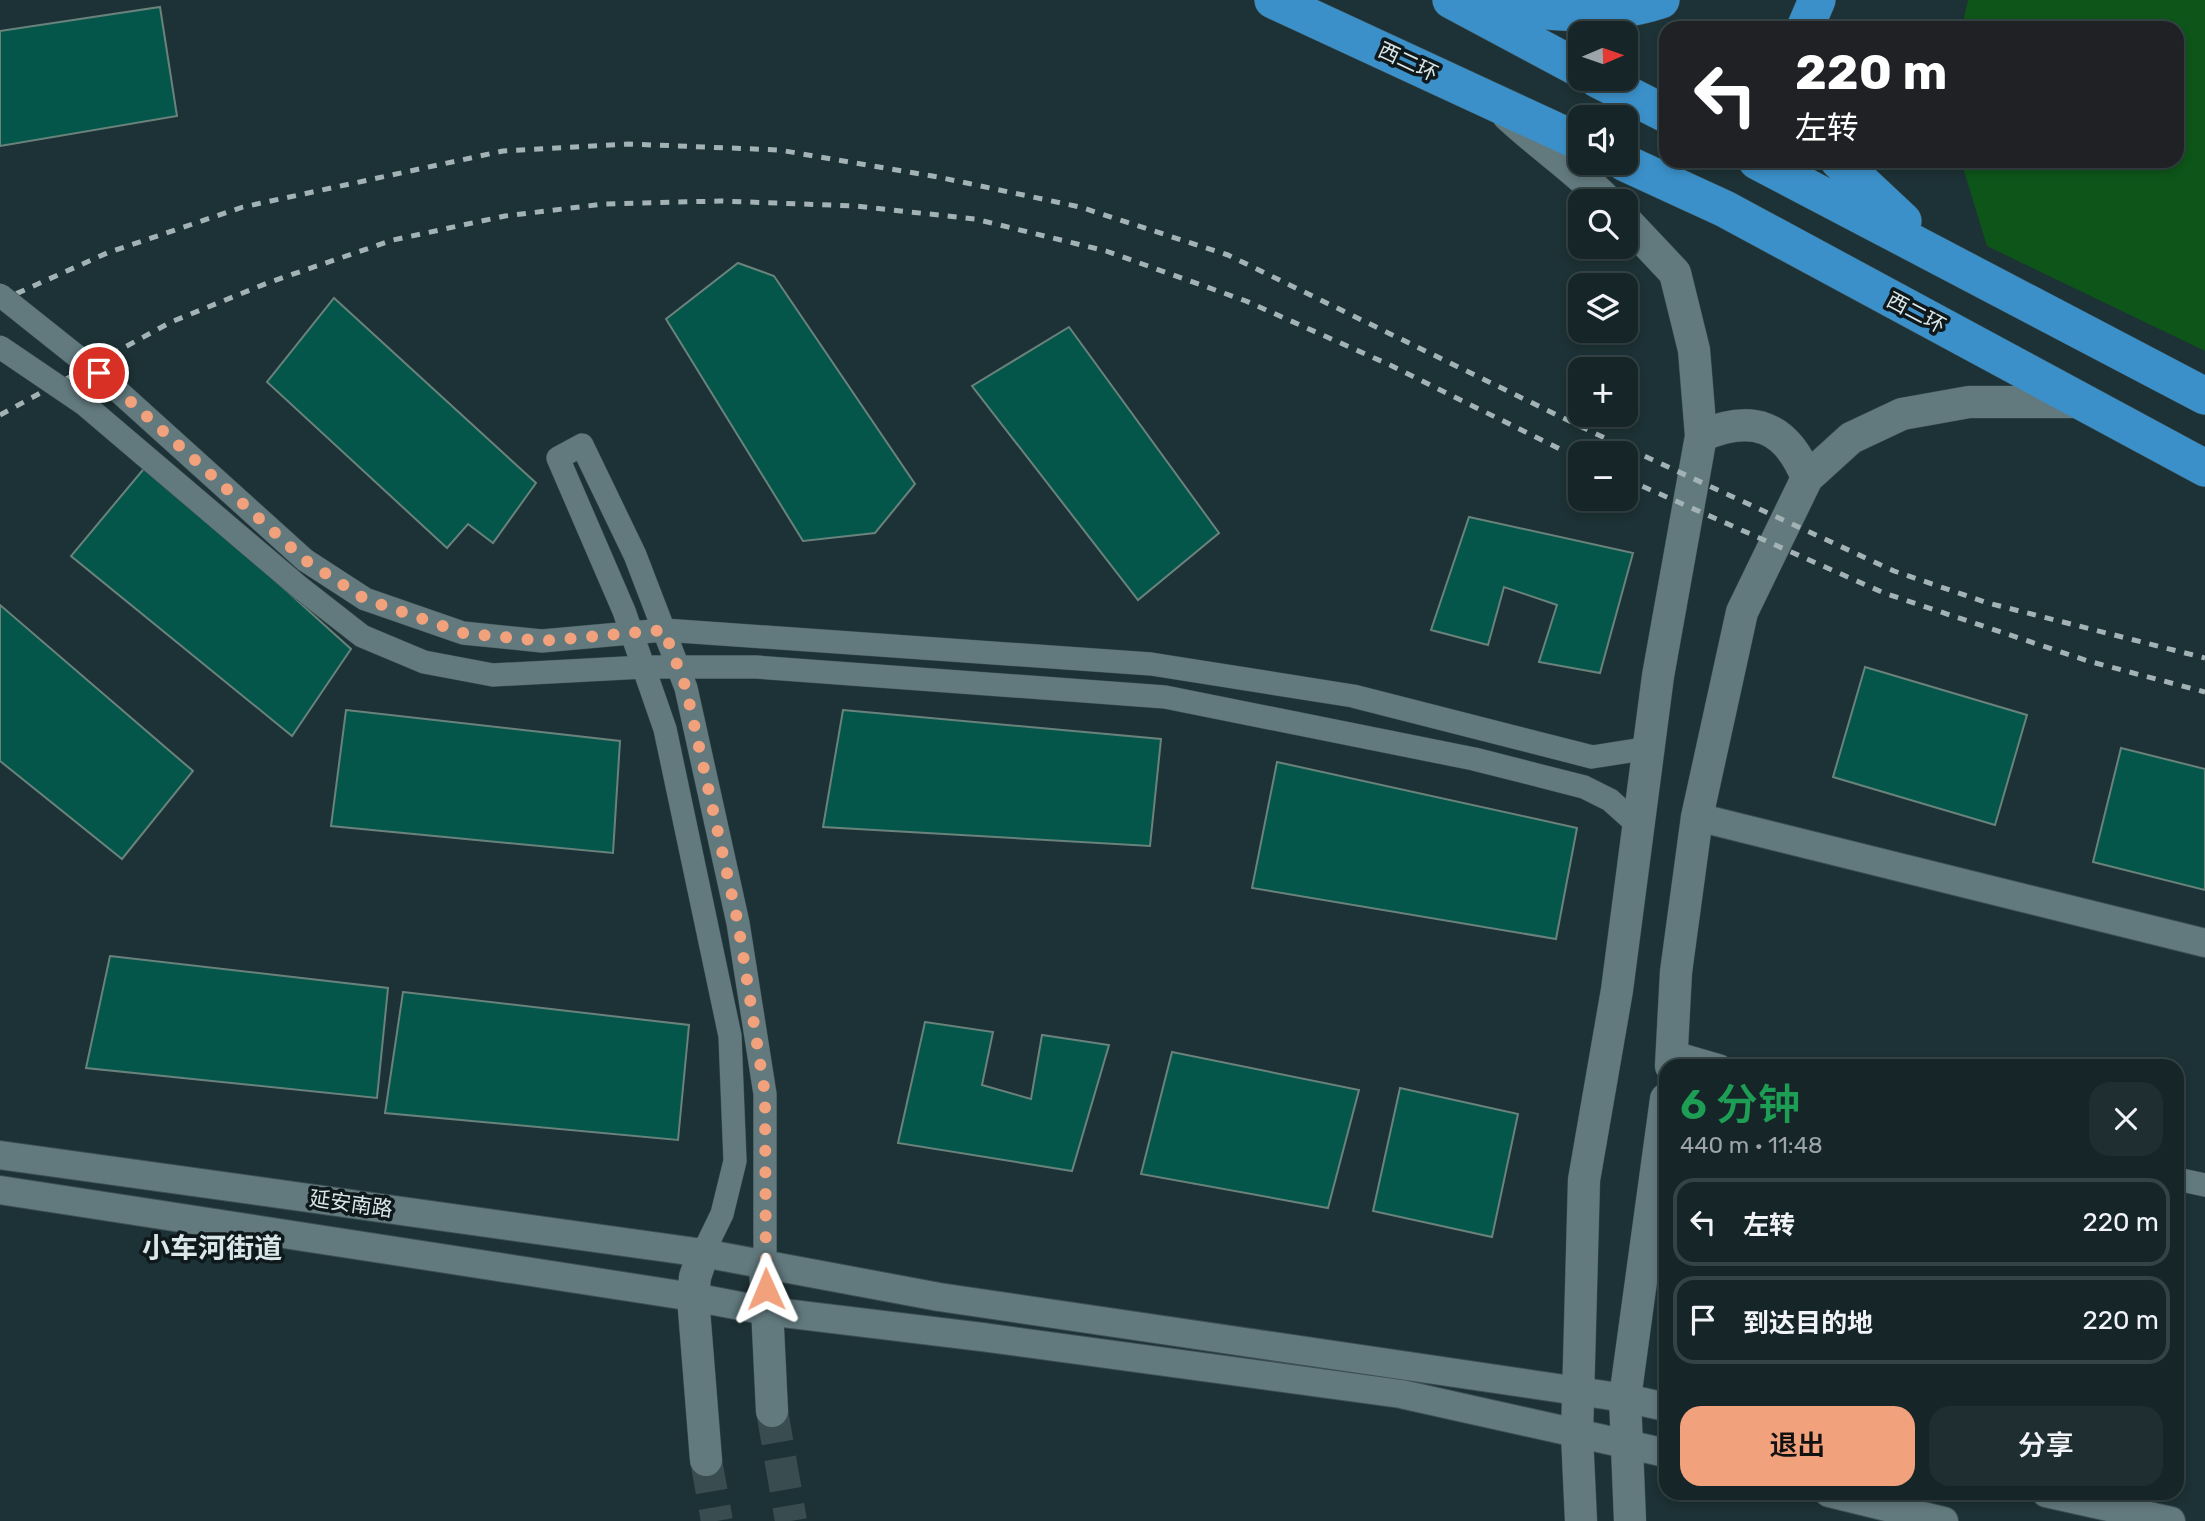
<!DOCTYPE html>
<html lang="zh">
<head>
<meta charset="utf-8">
<style>
	body { margin:0; font-family:Rubik,"Noto Sans SC",sans-serif; background:#1f2e30; color:#f1f3f6; height:100vh; display:flex; flex-direction:column; font-size:26px; white-space:nowrap }
	* { box-sizing:border-box; margin:0 }
	p { font-size:23px; color:#9ea5a8 }
	.icon { flex:none; width:38px; height:38px; fill:none; stroke:currentColor; stroke-width:2; stroke-linecap:round; stroke-linejoin:round }
	.map { position:relative; flex:1; overflow:hidden }
	.sheet { position:absolute; left:1659px; top:1059px; width:525px; height:441px; display:flex; flex-direction:column; background:#162628; border-radius:21px; box-shadow:0 4px 10px #0003,0 0 0 2px #354345 }
	.sheet>* { flex:none }
	.hud { position:absolute; left:1659px; top:21px; width:525px; height:147px; border-radius:21px; box-shadow:0 4px 10px #0003,0 0 0 2px #354345; background:#202124; color:#fff; overflow:hidden }
	.needle { width:46px; rotate:88deg }
	.controls { position:absolute; left:1568px; top:21px; display:grid; gap:14px }
	.controls a { display:grid; place-items:center; width:70px; height:70px; border-radius:14px; background:#162628; box-shadow:0 4px 10px #0003,0 0 0 2px #354345; font-size:35px }
	.pin { position:absolute; display:grid; place-items:center; width:60px; height:60px; color:#fff; margin:-30px; border:4px solid #fff; border-radius:50%; box-shadow:0 2px 7px #0007 }
	.me { position:absolute; width:77px; margin:-38px; rotate:359deg; stroke-linejoin:round; filter:drop-shadow(0 0 5px #0008) }
	.turn { display:flex; align-items:center; gap:24px; height:147px; padding:0 21px; font-size:32px }
	.turn .icon { width:91px; height:91px; stroke-width:2.5 }
	.turn b { display:block; font-size:49px; line-height:60px }
	.round { display:grid; place-items:center; flex:none; width:74px; height:74px; border-radius:21px; background:#1f2e30 }
	.overview { display:flex; align-items:center; justify-content:space-between; height:119px; padding:0 21px }
	h1 { font-size:42px; font-weight:600; line-height:52px; color:#1e9e55 }
	.action { display:flex; gap:14px; margin-top:auto; padding:14px 21px }
	.action a { flex:1; height:80px; border-radius:21px; background:#f1a17c; color:#111; font-size:28px; font-weight:600; line-height:80px; text-align:center }
	.action a+a { background:#1f2e30; color:#f1f3f6 }
	ul { padding:0; list-style:none }
	li { display:flex; align-items:center; gap:21px; height:88px; margin:0 14px 10px; padding:0 7px; border:4px solid #354345; border-radius:21px }
	li div { flex:1 }
	li b { display:block; font-size:26px }
	li em { font-style:normal }
	.map>svg:first-child { display:block }
	.green { fill:#0e5519 }
	.building { fill:#05564a; stroke:#6a827c; stroke-width:2 }
	.lines { fill:none; stroke-linecap:round; stroke-linejoin:round }
	.secondary-tunnel { stroke:#394d51; stroke-width:32; stroke-dasharray:32 16; stroke-linecap:butt }
	.minor-casing { stroke:#3c4f53; stroke-width:24 }
	.tertiary-casing { stroke:#3c4f53; stroke-width:30 }
	.secondary-casing { stroke:#3c4f53; stroke-width:33 }
	.trunk-casing { stroke:#3c4f53; stroke-width:38 }
	.minor { stroke:#627a7e; stroke-width:23 }
	.tertiary { stroke:#627a7e; stroke-width:28 }
	.secondary { stroke:#627a7e; stroke-width:32 }
	.trunk { stroke:#3b90c9; stroke-width:37 }
	.rail { stroke:#a3b3b5; stroke-width:5; stroke-dasharray:9 9; stroke-linecap:butt }
	.minor-bridge-casing { stroke:#3c4f53; stroke-width:24; stroke-linecap:butt }
	.minor-bridge { stroke:#627a7e; stroke-width:23 }
	.route { stroke:#f1a17c; stroke-width:12; stroke-dasharray:0 21.6 }
	.labels { text-anchor:middle; stroke-width:7; stroke-linejoin:round; paint-order:stroke }
	.street-label { font-size:21px; fill:#dae7e9; stroke:#0f181a }
	.district-label { font-size:28px; font-weight:bold; fill:#dae7e9; stroke:#0f181a }
</style>
</head>
<body>
<div class="map">
<svg width="2205" height="1521" viewBox="0 0 2205 1521">
	<rect width="100%" height="100%" fill="#1d3236"/>
	<path class="green" d="M1968,0H2205V351L1987,246L1961,161H2177V28H1962Z"/>
	<path class="building" d="M160,7L177,116L0,146V31Z
		M738,263L774,276L915,484L875,533L803,541L666,319Z
		M334,298L536,483L493,543L468,524L447,548L267,382Z
		M1069,327L1219,533L1138,600L972,386Z
		M147,465L351,649L292,736L71,556Z
		M1469,517L1633,553L1600,673L1539,662L1557,605L1504,587L1488,645L1431,630Z
		M0,605L193,771L122,859L0,761Z
		M1865,667L2027,715L1995,825L1833,777Z
		M346,710L620,741L613,853L331,826Z
		M843,710L1161,739L1150,846L823,827Z
		M2121,748L2205,769V890L2093,862Z
		M1277,762L1577,828L1556,939L1252,888Z
		M110,956L388,988L377,1098L86,1068Z
		M403,992L689,1025L678,1140L385,1113Z
		M925,1022L993,1032L982,1085L1031,1099L1042,1035L1109,1045L1072,1171L898,1143Z
		M1172,1052L1359,1090L1328,1208L1141,1174Z
		M1400,1088L1518,1114L1492,1237L1373,1211Z"/>
	<g class="lines">
		<path class="secondary-tunnel" d="M772,1411L791,1521
			M706,1460L717,1521"/>
		<g class="minor-casing">
			<path id="minor" d="M98,373L305,560L365,599L463,633L542,641L664,630L1151,664L1353,696L1592,757L1649,748
				M84,404L298,586L362,636L424,662L493,675L644,667H756L1165,697L1474,759L1584,787L1610,800L1639,826
				M1672,1052L1720,1066
				M2177,1179L2205,1185
				M703,1253L722,1214L735,1161L730,1036L665,729L624,611L558,458L582,445L635,555L686,688L738,923L765,1094V1266"/>
		</g>
		<g class="tertiary-casing">
			<path id="tertiary" d="M1697,817L2205,943
				M0,1155L703,1253L939,1297L1625,1398L1666,1407
				M0,1190L693,1297L767,1311L982,1337L1401,1394L1666,1453
				M1829,1493L1944,1521
				M2046,1493L2171,1521"/>
		</g>
		<g class="secondary-casing">
			<path id="secondary" d="M1508,115C1540,145 1577,170 1607,201
				M1701,436C1752,414 1786,425 1807,478
				M1671,1066L1676,972L1697,817L1742,612L1807,478L1851,438L1902,414L1969,402H2081
				M703,1253L695,1277L693,1297L706,1460
				M765,1266L772,1411
				M1581,1521L1577,1435L1584,1180L1617,990L1658,676L1701,436L1694,350L1675,273L1626,221
				M1630,1521L1625,1398L1666,1099"/>
		</g>
		<g class="trunk-casing">
			<path id="trunk" d="M1273,0L1580,142
				M1451,0L1580,69
				M1483,0C1540,14 1603,19 1661,0
				M1805,28L1817,0
				M1597,79L1666,114
				M1757,161L2205,396
				M1839,161L1903,221
				M1625,163L1725,209L2205,468"/>
		</g>
		<use href="#minor" class="minor"/>
		<use href="#tertiary" class="tertiary"/>
		<use href="#secondary" class="secondary"/>
		<use href="#trunk" class="trunk"/>
		<path class="rail" d="M0,301L107,253L243,207L503,151L629,144L779,150L938,177L1080,207L1228,255L1592,432L1894,571L1988,603L2205,658
			M0,415L171,322L270,282L393,240L505,216L604,204L720,201L855,206L975,219L1106,251L1246,301L1390,365L1580,459
			M1626,479L1884,593L2088,661L2205,692"/>
		<g class="minor-bridge-casing">
			<path id="minor-bridge" d="M0,295L98,373
				M0,347L84,404"/>
		</g>
		<use href="#minor-bridge" class="minor-bridge"/>
	</g>
	<g class="lines">
		<path class="route" d="M99,373L305,560L365,599L463,633L542,641L664,630L686,688L738,923L765,1094L766,1289"/>
	</g>
	<g class="labels">
		<g class="street-label">
			<text transform="translate(1408 62) rotate(25)" y="7">西二环</text>
			<text transform="translate(1916 313) rotate(28)" y="7">西二环</text>
			<text transform="translate(351 1204) rotate(8)" y="7">延安南路</text>
		</g>
		<g class="district-label">
			<text x="212" y="1258">小车河街道</text>
		</g>
	</g>
</svg>
<div class="controls">
<a><svg class="needle" viewBox="-14 -14 28 28"><path d="M0-13l5 13h-10z" fill="#e53935"/><path d="M0 13l5-13h-10z" fill="#9ea5a8"/></svg></a>
<a><svg class="icon" aria-label="sound" viewBox="0 0 24 24"><path d="M4 9h4l5-4v14l-5-4H4zM17 9q2 3 0 6"/></svg></a>
<a><svg class="icon" aria-label="search" viewBox="0 0 24 24"><circle cx="10" cy="10" r="6"/><path d="M15 15l6 6"/></svg></a>
<a><svg class="icon" aria-label="layers" viewBox="0 0 24 24"><path d="M12 4l9 5-9 5-9-5zM3 14l9 5 9-5"/></svg></a>
<a>+</a>
<a>−</a>
</div>
<div class="pin" style="left:99px;top:373px;background:#d93025"><svg class="icon" aria-label="arrive" viewBox="0 0 24 24"><path d="M6 21V4h12l-3 4 3 4H6"/></svg></div>
<svg class="me" style="left:766px;top:1289px" viewBox="-20 -20 40 40"><path d="M0-17L14 15 0 8-14 15z" fill="#f1a17c" stroke="#fff" stroke-width="4"/></svg>
<div class="hud">
<div class="turn"><svg class="icon" aria-label="left" viewBox="0 0 24 24"><path d="M17 20v-9H6M10 6l-5 5 5 5"/></svg><div><b>220 m</b>左转</div></div>
</div>
<section class="sheet">
<div class="overview"><div><h1>6 分钟</h1><p>440 m · 11:48</p></div><a class="round"><svg class="icon" aria-label="close" viewBox="0 0 24 24"><path d="M6 6l12 12M18 6L6 18"/></svg></a></div>
<ul>
<li><svg class="icon" aria-label="left" viewBox="0 0 24 24"><path d="M17 20v-9H6M10 6l-5 5 5 5"/></svg><div><b>左转</b></div><em>220 m</em></li>
<li><svg class="icon" aria-label="arrive" viewBox="0 0 24 24"><path d="M6 21V4h12l-3 4 3 4H6"/></svg><div><b>到达目的地</b></div><em>220 m</em></li>
</ul>
<div class="action"><a>退出</a><a>分享</a></div>
</section>
</div>
</body>
</html>
